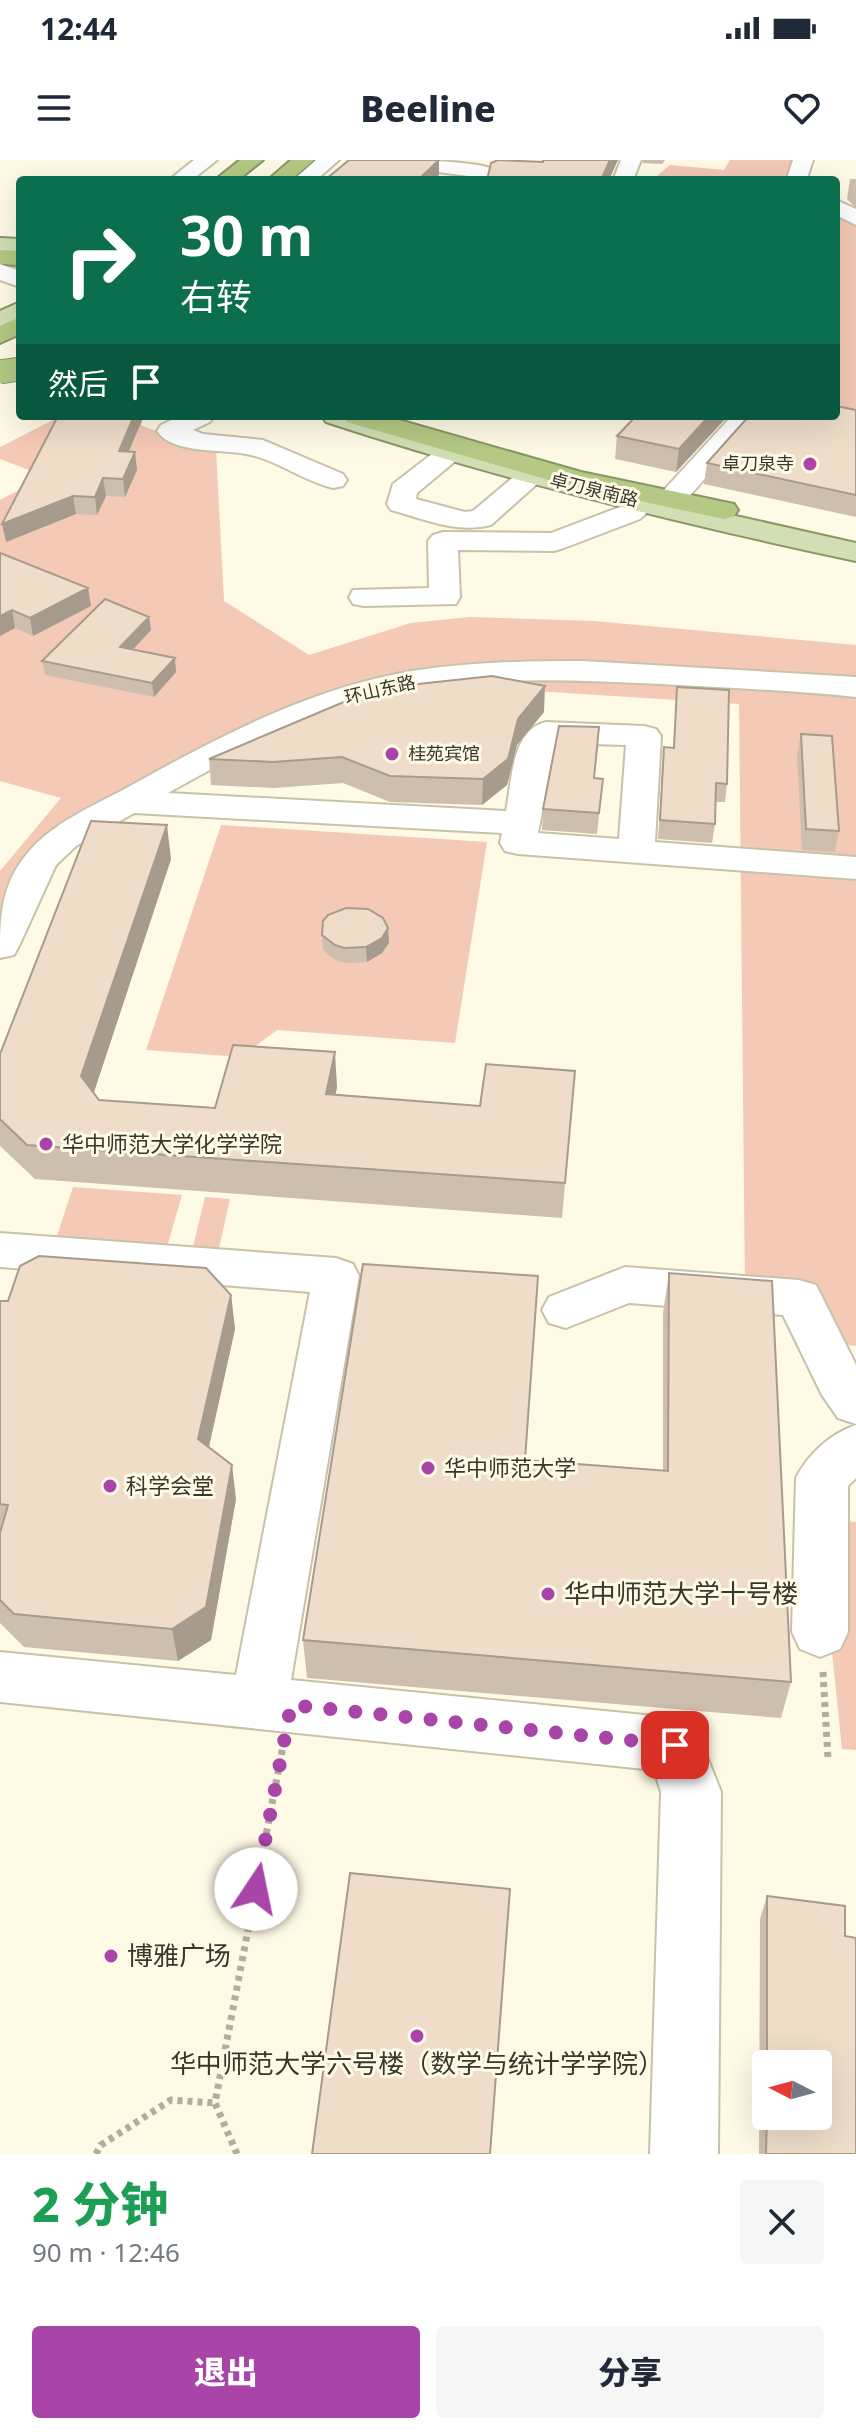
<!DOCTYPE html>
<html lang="zh">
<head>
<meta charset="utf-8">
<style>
	body { margin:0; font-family:"Noto Sans","Noto Sans SC",sans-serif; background:#f6f6f7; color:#1f2937; height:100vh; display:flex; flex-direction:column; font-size:30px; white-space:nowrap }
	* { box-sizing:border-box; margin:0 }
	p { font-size:26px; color:#747a83 }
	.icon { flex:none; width:44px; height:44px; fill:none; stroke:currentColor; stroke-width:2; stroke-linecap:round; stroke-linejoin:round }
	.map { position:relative; height:1994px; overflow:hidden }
	.drawer { display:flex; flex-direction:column; background:#fff; flex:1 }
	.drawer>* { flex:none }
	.top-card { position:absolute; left:16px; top:16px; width:824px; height:244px; border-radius:8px; box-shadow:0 8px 32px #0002; background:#0b6e4f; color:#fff; overflow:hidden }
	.needle { width:52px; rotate:276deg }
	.tools { position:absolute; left:752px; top:1890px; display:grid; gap:16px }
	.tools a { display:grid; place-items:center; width:80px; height:80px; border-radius:8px; background:#fff; box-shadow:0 8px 32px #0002; font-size:40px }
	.pin { position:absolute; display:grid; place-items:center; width:68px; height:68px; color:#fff; margin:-34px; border-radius:16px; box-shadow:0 4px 12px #0006 }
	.me { position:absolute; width:88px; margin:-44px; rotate:11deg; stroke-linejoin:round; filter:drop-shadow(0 0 6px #0008) }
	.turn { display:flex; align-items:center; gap:28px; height:168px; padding:0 32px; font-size:36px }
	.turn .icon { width:104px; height:104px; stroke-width:2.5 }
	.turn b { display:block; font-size:56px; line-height:68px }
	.then { display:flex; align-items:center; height:76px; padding:0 32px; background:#0003; gap:16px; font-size:30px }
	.round { display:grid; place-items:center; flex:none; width:84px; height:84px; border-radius:8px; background:#f6f6f7 }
	.headline { display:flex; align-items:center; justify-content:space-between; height:136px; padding:0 32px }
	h1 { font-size:48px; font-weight:800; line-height:60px; color:#1e9e55 }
	.action { display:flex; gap:16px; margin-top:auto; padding:16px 32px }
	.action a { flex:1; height:92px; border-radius:8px; background:#a944a9; color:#fff; font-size:32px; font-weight:800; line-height:92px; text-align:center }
	.action a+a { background:#f6f6f7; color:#1f2937 }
	.status { display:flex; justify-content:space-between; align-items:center; height:56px; padding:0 40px; background:#fff; direction:ltr }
	.status svg { height:22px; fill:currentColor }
	header { display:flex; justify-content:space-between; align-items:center; height:104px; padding:0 32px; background:#fff; font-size:36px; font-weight:800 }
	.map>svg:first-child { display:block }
	.green { fill:#f4c9b6 }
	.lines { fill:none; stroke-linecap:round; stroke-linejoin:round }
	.minor-casing { stroke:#c8c2aa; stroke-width:4 }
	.major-casing { stroke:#899665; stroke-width:4 }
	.highway-casing { stroke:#899665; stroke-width:4 }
	.path { stroke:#b1ae9e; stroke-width:7; stroke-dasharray:5 5; stroke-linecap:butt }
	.minor { fill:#fff; fill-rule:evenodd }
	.major { fill:#d2dfb5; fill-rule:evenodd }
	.highway { fill:#b4c983; fill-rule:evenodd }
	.highway-bridge-casing { stroke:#899665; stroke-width:25; stroke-linecap:butt }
	.highway-bridge { stroke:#b4c983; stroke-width:23 }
	.wall { fill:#cebead; fill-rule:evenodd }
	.shaded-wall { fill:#a79b8d }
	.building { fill:#efddc9; stroke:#a79b8d; stroke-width:2 }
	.route { stroke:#a944a9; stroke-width:14; stroke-dasharray:0 25.2 }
	.poi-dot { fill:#a944a9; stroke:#fefae6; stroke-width:3 }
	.labels { text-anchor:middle; stroke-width:6; stroke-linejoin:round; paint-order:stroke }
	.far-poi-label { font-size:18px; fill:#39362d; stroke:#fefae6; text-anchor:end }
	.far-street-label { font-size:18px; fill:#39362d; stroke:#fefae6 }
	.poi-label { font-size:22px; fill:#39362d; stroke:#fefae6; text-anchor:start }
	.near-poi-label { font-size:26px; fill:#39362d; stroke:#fefae6; text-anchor:start }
</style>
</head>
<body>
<div class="status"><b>12:44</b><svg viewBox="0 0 49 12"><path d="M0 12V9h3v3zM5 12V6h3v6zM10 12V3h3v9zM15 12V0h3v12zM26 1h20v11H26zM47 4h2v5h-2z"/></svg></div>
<header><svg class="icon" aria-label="menu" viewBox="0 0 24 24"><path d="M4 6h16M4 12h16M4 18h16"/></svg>Beeline<svg class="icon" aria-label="heart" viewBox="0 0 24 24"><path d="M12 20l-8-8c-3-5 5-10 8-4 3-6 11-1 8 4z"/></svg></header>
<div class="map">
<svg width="856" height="1994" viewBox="0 0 856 1994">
	<rect width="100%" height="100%" fill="#fefae6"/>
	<path class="green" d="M730,0H791V20H652L670,5L724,10Z
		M836,51L856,65V271L836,256Z
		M117,256L193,285L216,289L224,441L309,495L411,463L469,457L594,461L856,485V1186L828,1183L745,1128L739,544L471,527L223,585L77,682L0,780V711L61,638L0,621V340L19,330L29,310L0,299V287L59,257Z
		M221,665L487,682L455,883L277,870L241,897L146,890Z
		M73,1027L182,1035L165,1094L54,1085Z
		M205,1037L230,1039L217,1097L191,1095Z
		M835,1360L856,1362V1590L842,1589L830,1473Z"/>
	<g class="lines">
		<g class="minor-casing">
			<path id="minor" d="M194,0H217L192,20H169Z
				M316,0H339L316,20H293Z
				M383,0C407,0 484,0 499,12L494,20H474L476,17L393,6Z
				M621,0H641L633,20H613Z
				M793,0H813L808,15L810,20H790L788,15Z
				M836,40L856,49V65L836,55Z
				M0,104L20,111V127L0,120Z
				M180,256H214L210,262L193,270L203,274L263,280L343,314L347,320L343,326L333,328C303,321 276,299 246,294C221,289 172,294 157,271L161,265Z
				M739,256L748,258L752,264L748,270L684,342L674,344L664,342L660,336L664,330L730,258Z
				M451,285L461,287L465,293L417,333L416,339L465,352L473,351L523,309L533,307L543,309L547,315L491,365C457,374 424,359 391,350L387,344L393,324L441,287Z
				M643,334L653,337L657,343L640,359L564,388L554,391L458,390L460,437L456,444L364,446L353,444L349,437L353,430L429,428L428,381L433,375L443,372L551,373L620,347L633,337Z
				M583,501L856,517V537C791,530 727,528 662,524C568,520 470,514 378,538C304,557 234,596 168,633L506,651C512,622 511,570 546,562L644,566L656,569L661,576L655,682L856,697V719L518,694L505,691L500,683L502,673L134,653L76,686L56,705L19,786L14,795L0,798C0,759 0,727 26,695C52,662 96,645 132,625C220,576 311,528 412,511C469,502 526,501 583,501ZM555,583L626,585L619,679L538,673Z
				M0,1073L336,1098L353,1104L359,1116L291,1520L675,1558L695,1566L721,1632L718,1994H650L661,1632L654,1610L0,1542V1492L236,1515L310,1132L0,1107Z
				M625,1107L799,1120L816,1125L856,1205V1264L838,1258L822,1235L783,1155L629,1143L566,1168L549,1163L542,1150L549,1137Z
				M856,1265V1318L848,1326V1472L840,1489L820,1497L800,1489L792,1472L796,1318C808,1294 830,1274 856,1265Z"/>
		</g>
		<g class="major-casing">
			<path id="major" d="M0,78L20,79V93L0,92Z
				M20,142V159L0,168V151Z
				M322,256H362L602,326L856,383V401C677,363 500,319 326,262Z"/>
		</g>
		<g class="highway-casing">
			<path id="highway" d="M240,0H263L238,20H215Z
				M291,0H314L291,20H268Z
				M0,90L20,91V105L0,104Z
				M20,157V174L0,183V166Z
				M343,256H385L581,312L734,344L738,350L734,356L724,359L566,325L347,262Z"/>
		</g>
		<path class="path" d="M823,1512L828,1599
			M96,1994L101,1985L171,1940L215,1943
			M237,1994L215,1943L283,1586"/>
		<use href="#minor" class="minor"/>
		<use href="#major" class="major"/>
		<use href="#highway" class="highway"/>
		<g class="highway-bridge-casing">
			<path id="highway-bridge" d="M0,212L20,209"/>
		</g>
		<use href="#highway-bridge" class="highway-bridge"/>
	</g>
	<path class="wall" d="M642,0H665L662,4L643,3Z
		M850,19H856V48L847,39Z
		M20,221V240L16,222Z
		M856,250V357L704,324L707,303Z
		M58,256H144L129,291L137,310L125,337L106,336L97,355L76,354L6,382Z
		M726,258L676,312L615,299L617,276Z
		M0,393L88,428L91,446L33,476L15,468L0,476Z
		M149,457L151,470L133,490L176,512L154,537L45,515L42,501Z
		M677,527L727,624L725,642H715V664L712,683L658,679L664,587L673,588Z
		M544,552L517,585L507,625L482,645L390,642L343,623L274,628L211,625L209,599Z
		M801,574L839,671L835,692L802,690L797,594Z
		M598,587L594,618L603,619L597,674L542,670L543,649Z
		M171,699L94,932L99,940L215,948L337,927L335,935L480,946L575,911L562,1058L35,1019L0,986V894Z
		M388,768L389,783L382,793L367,802L345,803L335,800L323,790L322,775Z
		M669,1113L791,1522L781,1558L307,1518L303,1480L525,1300L663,1311V1153Z
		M231,1135L235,1169L209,1287L236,1339L211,1480L178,1501L24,1487L0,1463V1141Z
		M767,1736L845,1776L856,1994H759L760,1759ZM766,1904H818V1956H766Z"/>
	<path class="shaded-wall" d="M439,0V15L434,20H418Z
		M610,0H618L609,20H601Z
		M134,256H144L121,309L119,291Z
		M709,256H726V258L676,312L679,289Z
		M135,292L137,310L125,337L123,319Z
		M103,318L106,336L97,355L95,337Z
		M73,336L76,354L6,382L2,364Z
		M88,428L91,446L33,476L30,458Z
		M12,450L15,468L0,476V456Z
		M149,457L151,470L122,501L120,487Z
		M175,498L176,512L154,537L152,523Z
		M545,526L544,552L517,585L507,625L482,645L483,619L518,559Z
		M167,665L171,699L88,950L81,916Z
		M388,768L389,783L382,793L367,802L366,787Z
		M335,892L337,927L328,969L326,934Z
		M231,1135L235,1169L203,1313L198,1279Z
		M232,1305L236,1339L211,1480L178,1501L172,1469Z"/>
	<path class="building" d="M349,0H439L418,20H325Z
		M498,0L543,2V0H610L601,20H487L491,3Z
		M836,246L856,250V335L707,303L749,256H836Z
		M58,256H134L119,291L135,292L123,319L103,318L95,337L73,336L2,364Z
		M636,256H709L679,289L617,276Z
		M0,393L88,428L30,458L12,450L0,456Z
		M105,439L149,457L120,487L175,498L152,523L42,501Z
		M492,516L545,526L518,559L508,599L483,619L390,616L342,597L273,602L209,599L346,541L418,524Z
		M677,527L729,530L727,624L716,623L715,664L660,660L664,587L674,588Z
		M559,566L599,567L594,618L603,619L599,653L543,649Z
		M801,574L832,576L839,671L806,669Z
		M91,661L167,665L81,916L99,940L215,948L233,885L335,892L326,934L480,946L486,904L575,911L565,1023L27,985L0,959V894Z
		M346,748L368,749L383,758L388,768L382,778L366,787L344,788L335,785L322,775L323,761L328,755Z
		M39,1096L206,1108L231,1135L198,1279L232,1305L206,1447L172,1469L14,1454L0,1440V1373L8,1345L0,1344V1141H8L20,1106Z
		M363,1104L538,1116L525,1300L668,1311L669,1113L772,1121L791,1522L303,1480Z
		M350,1713L510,1729L490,1994H312Z
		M767,1736L845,1746V1776L856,1778V1994H766L767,1956H818V1904H767Z"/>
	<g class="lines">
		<path class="route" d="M256,1729L291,1545L675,1585"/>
	</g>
	<g class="poi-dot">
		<circle cx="810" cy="304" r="8"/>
		<circle cx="392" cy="594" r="8"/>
		<circle cx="46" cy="984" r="8"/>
		<circle cx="428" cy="1308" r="8"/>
		<circle cx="110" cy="1326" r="8"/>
		<circle cx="548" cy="1434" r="8"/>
		<circle cx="111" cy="1796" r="8"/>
		<circle cx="417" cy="1876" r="8"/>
	</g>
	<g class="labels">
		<g class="far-poi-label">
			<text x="794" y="310">卓刀泉寺</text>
			<text x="408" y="600" text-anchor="start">桂苑宾馆</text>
		</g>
		<g class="far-street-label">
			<text transform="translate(594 330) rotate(14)" y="6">卓刀泉南路</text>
			<text transform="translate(380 530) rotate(-13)" y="6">环山东路</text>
		</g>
		<g class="poi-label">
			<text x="62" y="992">华中师范大学化学学院</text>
			<text x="444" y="1316">华中师范大学</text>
			<text x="126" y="1334">科学会堂</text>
		</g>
		<g class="near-poi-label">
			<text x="564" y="1443">华中师范大学十号楼</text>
			<text x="127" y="1805">博雅广场</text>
			<text x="417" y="1913" text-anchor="middle">华中师范大学六号楼（数学与统计学学院）</text>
		</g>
	</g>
</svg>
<div class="tools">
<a><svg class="needle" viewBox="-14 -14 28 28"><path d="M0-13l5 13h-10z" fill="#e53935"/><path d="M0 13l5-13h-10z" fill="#747a83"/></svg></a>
</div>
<div class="pin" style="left:675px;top:1585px;background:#d93025"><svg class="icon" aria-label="arrive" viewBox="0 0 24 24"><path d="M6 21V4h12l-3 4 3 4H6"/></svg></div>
<svg class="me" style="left:256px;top:1729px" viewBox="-20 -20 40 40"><circle r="19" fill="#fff"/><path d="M0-13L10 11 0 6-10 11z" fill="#a944a9"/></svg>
<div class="top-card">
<div class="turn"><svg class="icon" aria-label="right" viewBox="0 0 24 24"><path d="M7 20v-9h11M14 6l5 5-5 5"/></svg><div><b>30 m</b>右转</div></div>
<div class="then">然后<svg class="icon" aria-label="arrive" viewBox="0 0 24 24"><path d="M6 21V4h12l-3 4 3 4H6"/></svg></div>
</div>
</div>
<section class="drawer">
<div class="headline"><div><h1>2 分钟</h1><p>90 m · 12:46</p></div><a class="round"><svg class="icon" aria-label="close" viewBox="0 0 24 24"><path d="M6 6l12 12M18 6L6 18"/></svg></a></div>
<div class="action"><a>退出</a><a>分享</a></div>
</section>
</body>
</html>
